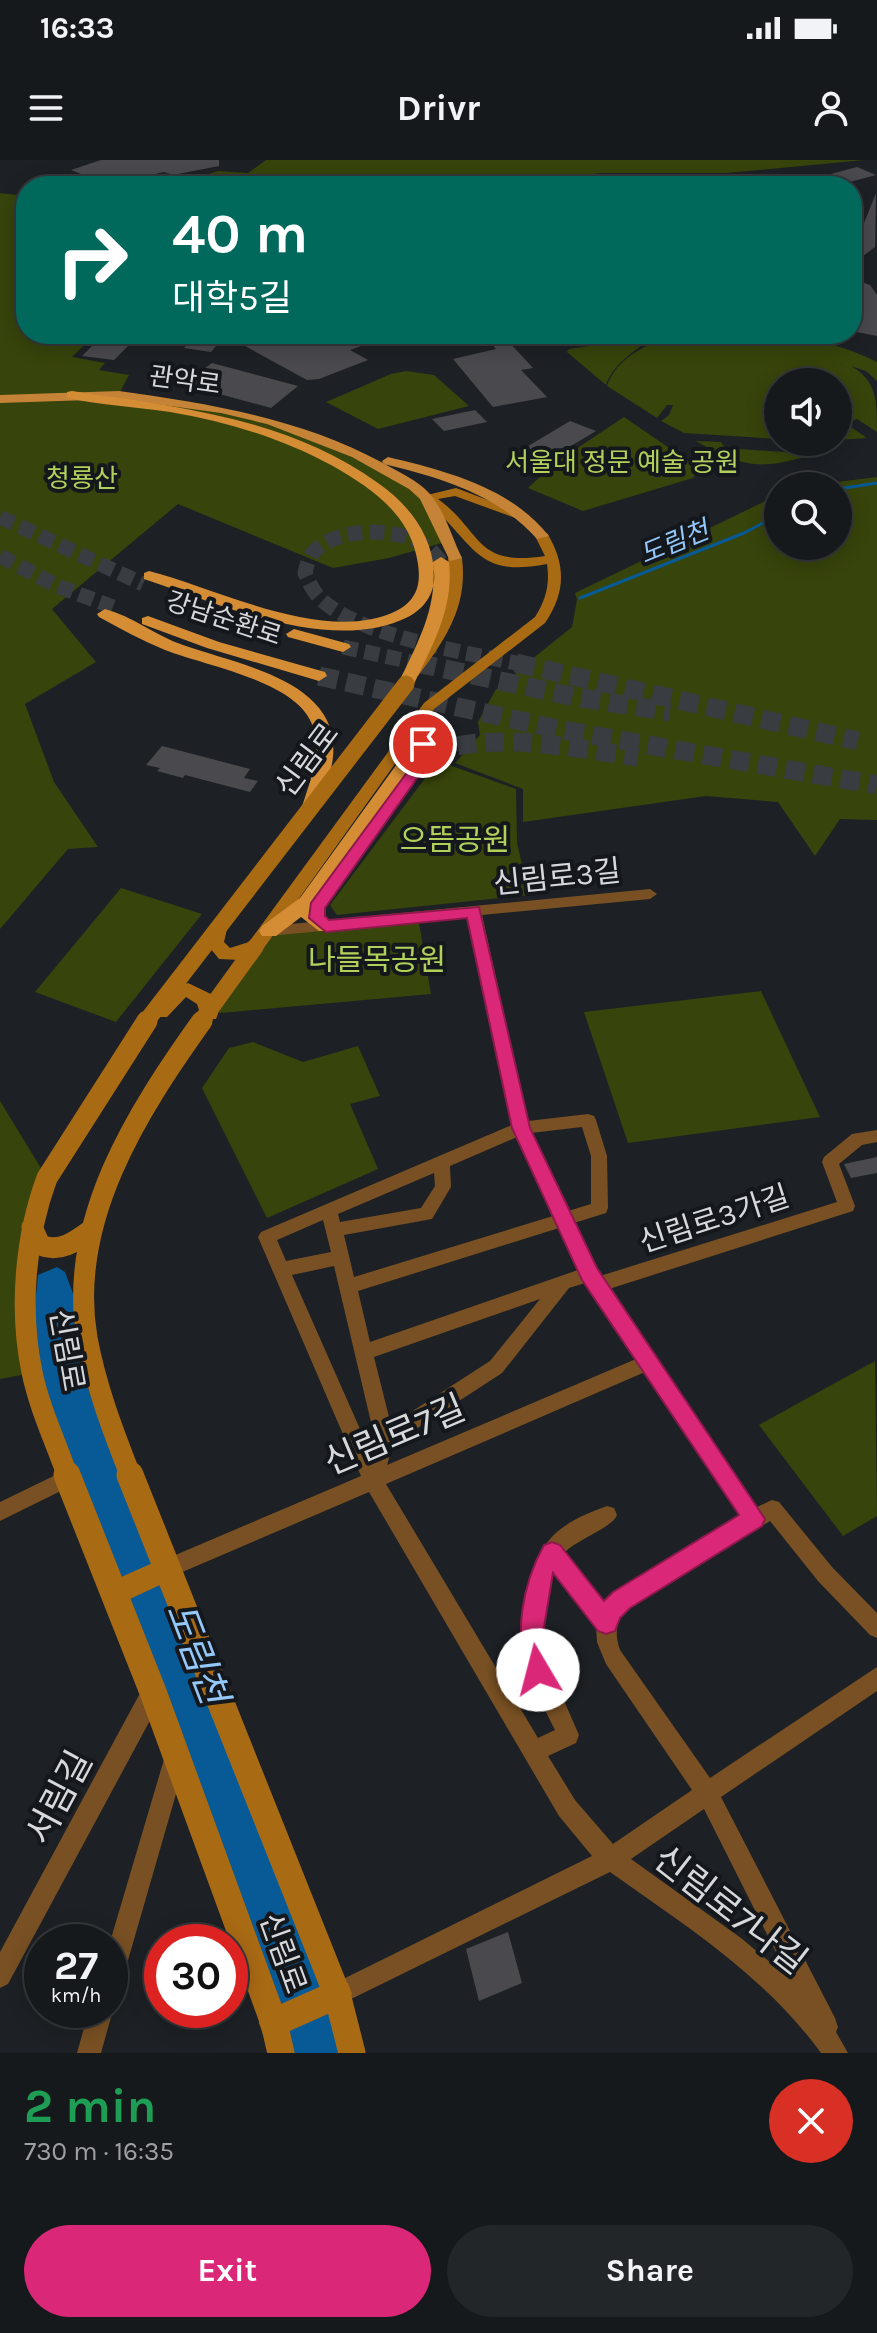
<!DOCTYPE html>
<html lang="en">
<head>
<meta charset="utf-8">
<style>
	body { margin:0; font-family:Karla,"Noto Sans KR",sans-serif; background:#232629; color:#f1f3f6; height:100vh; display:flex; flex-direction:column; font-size:30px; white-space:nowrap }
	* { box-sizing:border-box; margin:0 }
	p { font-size:26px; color:#9ea0a3 }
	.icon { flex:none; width:44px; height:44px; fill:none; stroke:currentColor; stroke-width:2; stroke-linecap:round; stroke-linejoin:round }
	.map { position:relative; height:1893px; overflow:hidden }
	.panel { display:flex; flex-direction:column; background:#16191c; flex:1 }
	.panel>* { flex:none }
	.top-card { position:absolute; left:16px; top:16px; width:846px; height:168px; border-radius:32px; box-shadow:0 4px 20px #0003,0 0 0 2px #35383b; background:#00695c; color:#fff; overflow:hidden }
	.controls { position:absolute; left:764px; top:208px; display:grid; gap:16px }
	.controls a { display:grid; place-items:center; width:88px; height:88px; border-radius:50%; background:#16191c; box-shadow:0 4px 20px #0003,0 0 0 2px #35383b; font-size:40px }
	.speed { position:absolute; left:24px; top:1764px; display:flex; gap:16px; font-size:40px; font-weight:700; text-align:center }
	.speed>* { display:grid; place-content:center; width:104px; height:104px; border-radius:50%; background:#16191c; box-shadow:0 4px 20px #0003,0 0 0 2px #35383b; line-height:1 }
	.speed small { font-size:20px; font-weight:400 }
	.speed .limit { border:12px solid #d22; background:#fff; color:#111 }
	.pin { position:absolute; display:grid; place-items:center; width:68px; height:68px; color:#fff; margin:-34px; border:4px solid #fff; border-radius:50%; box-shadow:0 2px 8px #0007 }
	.me { position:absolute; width:88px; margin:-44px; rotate:352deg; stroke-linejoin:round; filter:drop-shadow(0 0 6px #0008) }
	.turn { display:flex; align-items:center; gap:28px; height:168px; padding:0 24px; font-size:36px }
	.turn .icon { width:104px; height:104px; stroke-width:2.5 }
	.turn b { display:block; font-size:56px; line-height:68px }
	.round { display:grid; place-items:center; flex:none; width:84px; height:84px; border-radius:42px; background:#232629 }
	.head { display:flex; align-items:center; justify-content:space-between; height:136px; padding:0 24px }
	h1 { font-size:48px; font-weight:700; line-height:60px; color:#1e9e55 }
	.action { display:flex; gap:16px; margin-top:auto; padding:16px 24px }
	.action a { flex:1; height:92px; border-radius:48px; background:#db2777; color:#fff; font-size:32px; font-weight:700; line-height:92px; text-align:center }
	.action a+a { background:#232629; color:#f1f3f6 }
	.status { display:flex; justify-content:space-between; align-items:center; height:56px; padding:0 40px; background:#16191c; direction:ltr }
	.status svg { height:22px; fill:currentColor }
	header { display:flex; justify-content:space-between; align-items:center; height:104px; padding:0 24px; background:#16191c; font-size:36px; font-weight:700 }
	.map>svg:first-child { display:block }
	.green { fill:#37440b }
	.water { fill:#075a95 }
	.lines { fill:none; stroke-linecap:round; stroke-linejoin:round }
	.stream { stroke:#075a95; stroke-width:3 }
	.building { fill:#4a494e }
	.trunk-tunnel-far1 { stroke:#393c40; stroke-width:15; stroke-dasharray:15 7; stroke-linecap:butt }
	.trunk-tunnel { stroke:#393c40; stroke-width:19; stroke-dasharray:19 9; stroke-linecap:butt }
	.minor { fill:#785023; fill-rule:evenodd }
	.secondary { fill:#a96a14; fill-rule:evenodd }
	.primary { fill:#c48336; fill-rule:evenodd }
	.trunk { fill:#d48c35; fill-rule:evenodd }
	.secondary-bridge-far2 { stroke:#a96a14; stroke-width:17 }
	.secondary-bridge-far1 { stroke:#a96a14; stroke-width:21 }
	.secondary-bridge { stroke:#a96a14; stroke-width:27 }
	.route { fill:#db2777; stroke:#8e194d; stroke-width:2 }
	.labels { text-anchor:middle; stroke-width:8; stroke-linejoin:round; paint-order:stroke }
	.far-street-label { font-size:26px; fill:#d6d8db; stroke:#14181c }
	.far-park-label { font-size:26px; fill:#b2d05a; stroke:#14181c }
	.far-water-label { font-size:26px; font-style:italic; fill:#94c8fa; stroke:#14181c }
	.street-label { font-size:30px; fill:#d6d8db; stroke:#14181c }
	.park-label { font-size:30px; fill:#b2d05a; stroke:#14181c }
	.near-street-label { font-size:36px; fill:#d6d8db; stroke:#14181c }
	.near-water-label { font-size:38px; font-style:italic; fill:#94c8fa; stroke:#14181c }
</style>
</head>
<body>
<div class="status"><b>16:33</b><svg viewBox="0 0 49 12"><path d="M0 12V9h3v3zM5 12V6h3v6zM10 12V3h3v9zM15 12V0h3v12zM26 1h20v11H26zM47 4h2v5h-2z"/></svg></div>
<header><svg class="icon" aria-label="menu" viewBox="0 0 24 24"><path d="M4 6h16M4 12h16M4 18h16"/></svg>Drivr<svg class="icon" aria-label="person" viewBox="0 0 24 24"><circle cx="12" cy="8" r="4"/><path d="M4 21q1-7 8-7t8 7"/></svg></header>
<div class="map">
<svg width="877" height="1893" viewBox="0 0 877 1893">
	<rect width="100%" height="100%" fill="#1d2125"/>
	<path class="green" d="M266,0H864L727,13H600L507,26H481L403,16L395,26H121L150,19L189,20L218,11L248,13Z
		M0,33L26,36V174H95L72,197L105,203L99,210L129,215L119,234L271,261L356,294L414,326L449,381L389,398L333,408L178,344L52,449L96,502L25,544L54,622L98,687L68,689L0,769Z
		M680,174H772L771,186L777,174L783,175V178L788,175C819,180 849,188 877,202V221L866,211L851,206C877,221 877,240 877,272L857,259L845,263L867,278L838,280V222H778V279L684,273L661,261L669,255L673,245H667L657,258L607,226C616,199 645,185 667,178L649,181L650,178Z
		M646,178L647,181C632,193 612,206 606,225L567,192L569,189Z
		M406,211L434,215L469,246L378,269L326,242L391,214Z
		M624,257L694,305L697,313L693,318L583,351L528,328L555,303Z
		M696,281L721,282L725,288L797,293L800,287L833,288C772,307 753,315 696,281Z
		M877,317V660L840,659L815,696L778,642L706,636L523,662V629L455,603L480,575L478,562L496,529L506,531L517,511L572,467L577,440L575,433L778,335V386H838V326H806Z
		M438,601L516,629L517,683L529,735L337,755L330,745Z
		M121,728L202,754L116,862L35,832Z
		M418,757L431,834L209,854L269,771Z
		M761,831L820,957L628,983L584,852Z
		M253,882L303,902L358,886L380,936L350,944L378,1009L267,1058L202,928L229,888Z
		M0,941L47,1018L37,1045L32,1213L0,1219Z
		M875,1201L877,1356L843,1376L759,1265Z"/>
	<path class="water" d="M57,1107L65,1112L75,1139L74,1171L81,1208L94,1245L330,1842L343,1893H288L39,1214L34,1157L38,1115Z"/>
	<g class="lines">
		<path class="stream" d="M838,329L877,323
			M580,438L744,373L778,355"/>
	</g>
	<path class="building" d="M101,0H219V6L173,15L164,12L137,18L131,16L106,24L71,10Z
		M857,7L876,15L835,26L816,18Z
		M876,33L875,87L863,96H852V81L864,72L862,68Z
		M852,119L870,125L877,135V176L852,171Z
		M104,174H140L114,200L82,196Z
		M197,174H226L211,192L184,188Z
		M250,174H362L375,181L350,190L368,200L319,219L307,220L234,180Z
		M507,180L533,208L521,210L547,237L493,247L453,199L496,189L491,183Z
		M212,203L298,226L271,248L183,224Z
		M475,250L487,262L444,271L432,259Z
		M570,261L596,271L546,301L520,291Z
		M162,586L250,609L244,618L258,621L250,632L185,615L183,618L157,611L160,608L146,605Z
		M877,997V1013L851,1018L844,1004Z
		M508,1772L522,1823L479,1841L466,1789Z"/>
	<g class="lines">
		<path class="trunk-tunnel-far1" d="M0,357L143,424
			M0,396L57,426L113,447
			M441,402C436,396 430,388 423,384C394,367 334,366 311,395C308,400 306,408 305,413C308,420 312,429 317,435C352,476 471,493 525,505
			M343,487L426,505"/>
		<path class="trunk-tunnel" d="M417,503L575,537L670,552
			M516,503L858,581
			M319,516L557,569L877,625
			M405,605C474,565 563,587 638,597"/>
		<path class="minor" d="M852,69H860L861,71L852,73Z
			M421,555L427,559L429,584L424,607L324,748V757L328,760L650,729L657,734L650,739L482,755L528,961L588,954L594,956L596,960L607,996L608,1048L606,1053L574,1063L600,1116L837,1042L822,1002L824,997L852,974L877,970V982L862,985L839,1004L855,1046L853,1051L609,1129L757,1347L772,1340L779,1342L832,1407L877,1453V1478L870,1475L818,1421L770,1361L629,1447C616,1460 614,1472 620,1490L710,1618L877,1507V1531L721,1637L835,1858L838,1867L836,1872L848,1893H821C765,1816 686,1766 610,1712L345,1842L337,1846L329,1842L325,1834L329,1826L592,1696L559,1656L369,1332L166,1419L159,1416L156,1409L159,1402L361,1316L258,1077L261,1072L512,965L468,757L269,776L262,771L269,766L312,762L310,758L312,744L412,607L417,584L415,559ZM582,967L591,996V1044L568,1051L531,973ZM517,977L553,1056L354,1117L344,1075L432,1059L451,1027L450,1006ZM434,1013L435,1026L421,1048L340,1062L338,1054ZM323,1060L331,1092L286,1101L277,1080ZM559,1068L578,1110L370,1182L358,1131ZM334,1106L375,1279L371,1294L292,1115ZM585,1123L636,1199L387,1305L393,1284L502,1213L569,1128ZM540,1139L490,1201L391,1265L374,1197ZM645,1212L741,1357L615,1433L605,1444L564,1393C577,1379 611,1369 617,1355L614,1348L607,1346C590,1352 571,1360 557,1372C524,1401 518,1466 528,1507C534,1529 545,1550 555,1570L538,1578L386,1324ZM554,1411L596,1466L597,1482L606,1504L692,1630L613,1684L575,1640L548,1596L576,1583L579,1575C552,1511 532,1483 554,1411ZM704,1649L789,1818L741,1778L631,1699Z
			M68,1309L75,1312L78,1318L75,1324L0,1361V1342Z
			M153,1521L161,1524L164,1532L161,1540L8,1824L0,1828V1792L145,1524Z
			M176,1585L184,1588L187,1596L122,1821L118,1829L110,1833V1782L165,1596L168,1588Z
			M110,1843L113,1850L101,1893H77L89,1850H110Z"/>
		<path class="secondary" d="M456,328L530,356L518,359L455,336L438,339C483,372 474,407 545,396L535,376L547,373C566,404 566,432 545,463L434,549L261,792L241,800L219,799L206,783L212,765H224L227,769L224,782L230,788L249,782L424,543L535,457C546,440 550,424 547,404C487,415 480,397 444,358C437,350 427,344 419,337Z
			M455,394L462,398C468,446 446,479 418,516H408L405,513C432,476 454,446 448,398Z
			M188,823L213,835L218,854L216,859H202L197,844L186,837L167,857H153L151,852C160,836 170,828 188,823Z
			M166,1397L175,1400L179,1409L175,1418L119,1444L110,1440L106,1431L110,1422Z
			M337,1819L348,1823L352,1834L348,1845L274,1878L263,1874L259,1863L263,1852Z"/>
		<path class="primary" d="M119,231C211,244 300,258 383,303C398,312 416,319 429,333C444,349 452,378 462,398L450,401L420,339L409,329L352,297L267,264L221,253L119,239L0,243V235Z
			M388,297C446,311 510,327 549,376L537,379C497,334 441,318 384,304L382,301Z"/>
		<path class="trunk" d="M72,231C178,247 288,258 378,323C408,344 432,374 434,412C436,432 425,448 408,457C332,495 219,444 144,419V413L149,411C219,429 326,485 396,451C420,439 422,419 416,394C406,351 368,326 331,305C281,278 225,261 170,252C136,247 101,245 67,238V232Z
			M441,397L449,402C454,448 433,484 414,524L412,528H400L398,524C417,484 438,448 433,402Z
			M105,449C132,456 156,476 183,485C245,507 354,523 330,613C327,627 323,642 316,654H304L301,650C309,623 322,595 313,567C299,521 205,506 165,490C143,481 121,469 99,457L97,454Z
			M148,456L219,482L325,512L327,516L319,521L207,488L142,464V458Z
			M294,469L349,484L351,487L343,492L288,477L286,474Z
			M405,599L414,605L317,744L319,752L336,766L333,771H319L301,757L276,776H262L259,771L262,766L300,738L399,601Z"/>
		<path class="secondary-bridge-far2" d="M145,863L406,524
			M200,863L255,787"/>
		<path class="secondary-bridge-far1" d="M32,1067L40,1085C60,1093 75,1082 91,1070
			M68,1317C56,1283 39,1247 32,1212C19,1150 25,1077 47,1018L147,861
			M131,1317C113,1271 96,1227 87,1178C67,1061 137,952 202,861"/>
		<path class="secondary-bridge" d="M67,1315L153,1532L274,1863L281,1893
			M130,1315L337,1834L352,1893"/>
	</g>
	<path class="route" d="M423,580L431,584L425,607L325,748V756L329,760L479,747L530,968L597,1108L765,1359L762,1366L630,1448L620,1458L615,1471L606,1474L598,1471L553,1413L544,1467L550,1510L547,1518L538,1522L530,1518C512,1476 523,1423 544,1385L552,1382L560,1385L604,1441L613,1432L739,1355L582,1120L512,968L467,758L326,772L309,758L311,743L411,607L416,584Z"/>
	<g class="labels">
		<g class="far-street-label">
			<text transform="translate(185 220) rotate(8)" y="9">관악로</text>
			<text transform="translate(224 458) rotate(18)" y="9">강남순환로</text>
		</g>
		<g class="far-park-label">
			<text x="622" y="311">서울대 정문 예술 공원</text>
			<text x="82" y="327">청룡산</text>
		</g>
		<g class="far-water-label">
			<text transform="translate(674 382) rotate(-22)" y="9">도림천</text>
		</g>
		<g class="street-label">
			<text transform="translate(307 600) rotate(-53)" y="10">신림로</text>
			<text transform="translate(557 717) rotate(-6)" y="10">신림로3길</text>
			<text transform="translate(714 1059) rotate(-18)" y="10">신림로3가길</text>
			<text transform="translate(67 1190) rotate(80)" y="10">신림로</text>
			<text transform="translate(283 1793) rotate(70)" y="10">신림로</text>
		</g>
		<g class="park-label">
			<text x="455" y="690">으뜸공원</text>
			<text x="377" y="810">나들목공원</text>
		</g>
		<g class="near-street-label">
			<text transform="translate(394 1274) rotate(-23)" y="13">신림로7길</text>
			<text transform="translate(58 1637) rotate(-62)" y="13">서림길</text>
			<text transform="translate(731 1749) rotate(38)" y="13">신림로7나길</text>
		</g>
		<g class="near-water-label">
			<text transform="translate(197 1493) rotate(69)" y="13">도림천</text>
		</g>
	</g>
</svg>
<div class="controls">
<a><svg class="icon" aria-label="sound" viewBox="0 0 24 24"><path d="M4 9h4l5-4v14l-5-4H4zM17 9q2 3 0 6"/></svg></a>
<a><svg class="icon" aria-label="search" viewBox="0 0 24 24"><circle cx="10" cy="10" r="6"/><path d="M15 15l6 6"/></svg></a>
</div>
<div class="speed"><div>27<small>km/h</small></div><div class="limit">30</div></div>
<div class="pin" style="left:423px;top:584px;background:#d93025"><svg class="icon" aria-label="arrive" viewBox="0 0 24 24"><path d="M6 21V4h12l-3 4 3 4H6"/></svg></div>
<svg class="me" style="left:538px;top:1510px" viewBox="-20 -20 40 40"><circle r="19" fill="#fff"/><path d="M0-13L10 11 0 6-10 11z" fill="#db2777"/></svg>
<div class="top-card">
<div class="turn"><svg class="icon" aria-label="right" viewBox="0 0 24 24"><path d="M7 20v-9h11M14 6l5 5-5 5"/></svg><div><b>40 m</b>대학5길</div></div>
</div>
</div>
<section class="panel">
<div class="head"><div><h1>2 min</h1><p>730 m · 16:35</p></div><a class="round" style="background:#d93025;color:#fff"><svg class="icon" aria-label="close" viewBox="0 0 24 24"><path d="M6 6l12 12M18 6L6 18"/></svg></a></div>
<div class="action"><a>Exit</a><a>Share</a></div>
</section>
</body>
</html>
